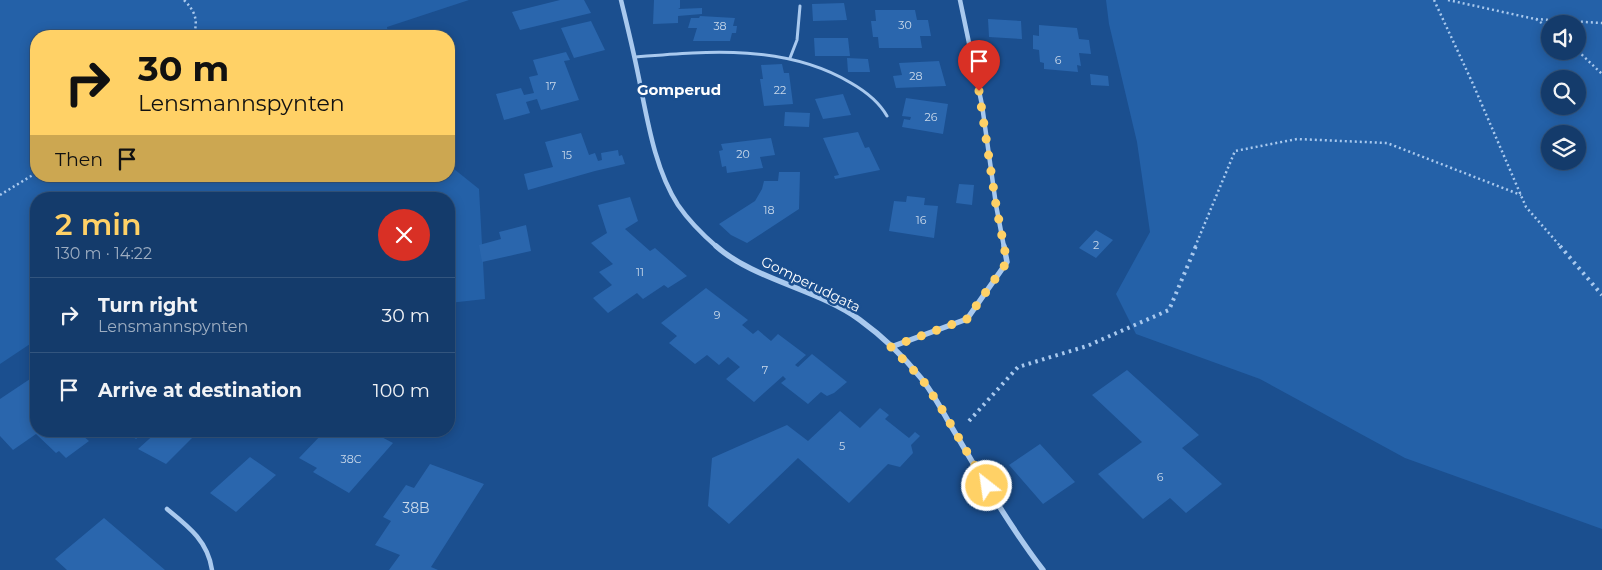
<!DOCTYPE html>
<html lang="en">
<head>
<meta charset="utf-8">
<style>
	body { margin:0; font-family:Montserrat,sans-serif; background:#1d4271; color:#f1f3f6; height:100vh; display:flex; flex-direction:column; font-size:19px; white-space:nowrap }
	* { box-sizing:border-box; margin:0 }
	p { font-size:16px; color:#9dadc1 }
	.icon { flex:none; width:28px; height:28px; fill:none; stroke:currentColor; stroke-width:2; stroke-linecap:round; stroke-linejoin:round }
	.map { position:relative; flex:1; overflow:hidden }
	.details { position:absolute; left:30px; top:192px; width:425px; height:245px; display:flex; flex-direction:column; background:#143b6b; border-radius:20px; box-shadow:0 2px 12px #0003,0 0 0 1px #33557e }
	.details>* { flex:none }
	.hud { position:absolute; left:30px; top:30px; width:425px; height:152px; border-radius:20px; box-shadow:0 2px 12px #0003,0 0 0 1px #33557e; background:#ffd166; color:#111; overflow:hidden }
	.fabs { position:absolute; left:1541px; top:15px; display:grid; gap:10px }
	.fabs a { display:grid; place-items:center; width:45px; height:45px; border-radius:50%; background:#143b6b; box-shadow:0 2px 12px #0003,0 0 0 1px #33557e; font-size:25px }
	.pin { position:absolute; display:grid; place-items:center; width:42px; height:42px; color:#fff; margin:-51px -21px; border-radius:50% 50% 50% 0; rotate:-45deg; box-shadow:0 0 5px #0007 }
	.pin .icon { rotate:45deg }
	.me { position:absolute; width:55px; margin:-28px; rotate:330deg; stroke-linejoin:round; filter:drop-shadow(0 0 4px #0008) }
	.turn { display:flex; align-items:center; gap:18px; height:105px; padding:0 25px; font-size:22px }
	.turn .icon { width:65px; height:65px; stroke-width:2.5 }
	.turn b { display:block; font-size:35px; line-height:42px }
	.then { display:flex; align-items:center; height:48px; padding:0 25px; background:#0003; gap:10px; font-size:19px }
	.round { display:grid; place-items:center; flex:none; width:52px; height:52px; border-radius:26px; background:#1d4271 }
	.overview { display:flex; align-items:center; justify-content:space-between; height:85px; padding:0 25px }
	h1 { font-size:30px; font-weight:600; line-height:38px; color:#ffd166 }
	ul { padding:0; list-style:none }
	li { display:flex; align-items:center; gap:15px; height:75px; padding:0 25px; border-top:1px solid #33557e }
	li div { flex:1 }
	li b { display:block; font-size:19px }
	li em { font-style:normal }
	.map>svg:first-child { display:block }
	.green { fill:#2461a8; fill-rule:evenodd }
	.building { fill:#2a66ad }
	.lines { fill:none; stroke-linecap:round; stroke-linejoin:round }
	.path-far1 { stroke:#a9c9ee; stroke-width:2.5; stroke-dasharray:2 3; stroke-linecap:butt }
	.path { stroke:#a9c9ee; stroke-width:4; stroke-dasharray:2.5 4.5; stroke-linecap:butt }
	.service-far1 { stroke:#a9c9ee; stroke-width:3 }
	.service { stroke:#a9c9ee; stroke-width:4.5 }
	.minor-far1 { stroke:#a9c9ee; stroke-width:4.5 }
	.minor { stroke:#a9c9ee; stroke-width:5.5 }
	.route { stroke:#ffd166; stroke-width:9; stroke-dasharray:0 16.2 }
	.labels { text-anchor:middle; stroke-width:5; stroke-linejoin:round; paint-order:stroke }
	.number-label { font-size:11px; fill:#cad9ea }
	.street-label { font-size:14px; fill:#fff; stroke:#1b4f8f }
	.near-number-label { font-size:14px; fill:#cad9ea }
	.neighbourhood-label { font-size:15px; font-weight:bold; fill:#fff; stroke:#1b4f8f }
</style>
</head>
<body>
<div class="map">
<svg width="1602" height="570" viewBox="0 0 1602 570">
	<rect width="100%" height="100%" fill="#1b4f8f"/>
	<path class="green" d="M0,0H469L387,27L388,36H36V176H449V165L479,189L485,299L449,303V199H36V340L0,364Z
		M1106,0H1602V529L1405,458L1260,379L1136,334L1116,294L1150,232L1137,142L1109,24ZM1550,24H1578V51H1550ZM1550,79H1578V106H1550ZM1550,134H1578V161H1550Z"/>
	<path class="building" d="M560,0H584L591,13L520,30L512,12Z
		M654,0H680V8L678,9L702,8V14L678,16V23L653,24Z
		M844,3L847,20L813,21L812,4Z
		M875,10H915L917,20H928L931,36H920L922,48H879L878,37H873L871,21H876Z
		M700,16L735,18L733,26H737L736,33H732L730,41H693L697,28H688L691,18H699Z
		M988,19L1021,21L1022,39L989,37Z
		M591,21L605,50L574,58L561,28Z
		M1039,25L1077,28L1079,39L1089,40L1091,54L1079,53L1081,66L1077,65L1078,72L1044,69V63L1040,62L1039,50L1033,49V35L1039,36Z
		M814,38H848L850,56H815Z
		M566,52L570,60L564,61L579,100L541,110L537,99L526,102L530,113L504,120L496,94L521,88L524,95L534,93L529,77L538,75L533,60Z
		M847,58L868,59L870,72H848Z
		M939,61L946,86L896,88L893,76L902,75L899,63Z
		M782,64L784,73H789L793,104L764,106L760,79H763L761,65Z
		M1090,74L1108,76L1109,86L1091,85Z
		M843,94L851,115L823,119L815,99Z
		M906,98L948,104L943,134L902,127L904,119L910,120L911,117L902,116Z
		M785,112L810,113L809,127L784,126Z
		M858,132L865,148L869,147L880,170L835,179L834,176L839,175L823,138Z
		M581,133L589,155L595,153L598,161L602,160L601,153L618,150L619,156L622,155L625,164L595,171L528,190L524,174L553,167L545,142Z
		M771,138L775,155L760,157L763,168L727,173L726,166L722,167L719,151L723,150L721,144Z
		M779,172H800L799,209L747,243L731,235L719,224L755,201L762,189L764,181H778Z
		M959,184L974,185L972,205L956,203Z
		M907,196L925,198L924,205L938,206L934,238L889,231L894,201L906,202Z
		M630,197L638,221L625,229L650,251L655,248L687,276L668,288L664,285L643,299L637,293L608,313L593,298L612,285L599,272L613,264L591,243L607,233L598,205Z
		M526,225L531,251L482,262L479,245L501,239L499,232Z
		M1096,230L1113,240L1096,258L1079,248Z
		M706,288L748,320L742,325L753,334L758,330L771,341L778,334L806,355L795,365L798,367L812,354L847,382L834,393L827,396L821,392L808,404L781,383L786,379L783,376L754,402L726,379L740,367L728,357L719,365L707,355L695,364L669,343L677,336L661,323Z
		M1127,370L1199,435L1182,448L1222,484L1186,513L1170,498L1143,519L1098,474L1142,442L1092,395Z
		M36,375V431H86L82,435L89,441L66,458L59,451L56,453L36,434L13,450L0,436V399Z
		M880,408L889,415L885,419L909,438L915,432L920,436L911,445L913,453L900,467L888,464L849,503L798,458L729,524L708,506L712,458L787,425L808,441L840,411L860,428Z
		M125,431H146L136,439Z
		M158,431H179L192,438L166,464L138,449Z
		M325,431H338L347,436L352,431H370L393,443L349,493L313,472L317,468L299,458Z
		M1040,444L1075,482L1043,504L1009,465Z
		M250,457L276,475L236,512L210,493Z
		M430,464L484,484L431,567L438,570H389L400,555L375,545L391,521L383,517L406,485L414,488Z
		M104,518L165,570H67L55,559Z"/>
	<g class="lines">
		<path class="path-far1" d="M184,0C195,11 199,21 193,36
			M1434,0L1473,84L1526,207L1561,247
			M1448,0L1535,19L1602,23
			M1536,19L1550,29
			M1578,51L1602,74
			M0,195L36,173
			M1195,247L1235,151L1297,139L1387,143L1521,195"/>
		<path class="path" d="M1560,246L1602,295
			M969,421L1018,367L1087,346L1169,310L1196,246"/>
		<path class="service-far1" d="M635,57C708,51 786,44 851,83C865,91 879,102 887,116
			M790,58L797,40L800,6"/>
		<path class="service" d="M167,509C188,526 208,541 212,570"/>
		<path class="minor-far1" d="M621,0C627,25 633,49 638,74C647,117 654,168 678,205C689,221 703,235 717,247
			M960,0L982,105L996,205L1004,247"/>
		<path class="minor" d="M716,246C754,280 818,289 860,320C882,336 904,357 921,378C935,395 945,417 957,436C984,482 1011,528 1043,570
			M891,347L967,319L1007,262L1004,246"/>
	</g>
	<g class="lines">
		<path class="route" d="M979,91L996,205L1007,262L967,319L891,347L922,379L940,406L987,486"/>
	</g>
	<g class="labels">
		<g class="number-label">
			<text x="905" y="29">30</text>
			<text x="720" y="30">38</text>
			<text x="1058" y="64">6</text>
			<text x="916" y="80">28</text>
			<text x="551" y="90">17</text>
			<text x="780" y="94">22</text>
			<text x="931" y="121">26</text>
			<text x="743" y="158">20</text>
			<text x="567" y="159">15</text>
			<text x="769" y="214">18</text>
			<text x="921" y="224">16</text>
			<text x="1096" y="249">2</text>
			<text x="640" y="276">11</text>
			<text x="717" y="319">9</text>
			<text x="765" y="374">7</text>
			<text x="842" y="450">5</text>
			<text x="351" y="463">38C</text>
			<text x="1160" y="481">6</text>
		</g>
		<g class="street-label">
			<text transform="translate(811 284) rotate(26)" y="5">Gomperudgata</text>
		</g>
		<g class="near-number-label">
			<text x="416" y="513">38B</text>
		</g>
		<g class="neighbourhood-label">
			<text x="679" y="95">Gomperud</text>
		</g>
	</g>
</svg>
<div class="fabs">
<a><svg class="icon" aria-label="sound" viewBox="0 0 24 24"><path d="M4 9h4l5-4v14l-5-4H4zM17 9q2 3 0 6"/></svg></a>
<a><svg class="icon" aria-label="search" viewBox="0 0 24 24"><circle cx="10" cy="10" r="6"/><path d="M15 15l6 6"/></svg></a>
<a><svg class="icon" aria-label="layers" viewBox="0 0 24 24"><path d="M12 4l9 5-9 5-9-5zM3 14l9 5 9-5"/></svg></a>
</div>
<div class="pin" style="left:979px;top:91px;background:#d93025"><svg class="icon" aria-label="arrive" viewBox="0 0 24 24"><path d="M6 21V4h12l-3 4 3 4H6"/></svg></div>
<svg class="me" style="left:987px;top:486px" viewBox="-20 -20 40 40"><circle r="17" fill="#ffd166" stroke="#fff" stroke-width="3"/><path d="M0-11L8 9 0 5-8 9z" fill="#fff"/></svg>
<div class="hud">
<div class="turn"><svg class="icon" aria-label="right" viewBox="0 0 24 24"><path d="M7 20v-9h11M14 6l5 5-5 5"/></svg><div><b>30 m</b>Lensmannspynten</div></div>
<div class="then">Then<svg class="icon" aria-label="arrive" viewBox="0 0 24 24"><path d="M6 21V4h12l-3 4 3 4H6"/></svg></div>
</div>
<section class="details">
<div class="overview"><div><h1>2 min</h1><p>130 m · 14:22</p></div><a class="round" style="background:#d93025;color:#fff"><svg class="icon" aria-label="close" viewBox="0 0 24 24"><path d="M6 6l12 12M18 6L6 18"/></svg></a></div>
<ul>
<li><svg class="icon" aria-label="right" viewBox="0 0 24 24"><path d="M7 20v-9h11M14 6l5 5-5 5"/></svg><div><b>Turn right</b><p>Lensmannspynten</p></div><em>30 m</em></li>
<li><svg class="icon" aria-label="arrive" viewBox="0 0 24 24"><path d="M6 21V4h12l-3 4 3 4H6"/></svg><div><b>Arrive at destination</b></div><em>100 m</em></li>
</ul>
</section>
</div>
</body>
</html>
